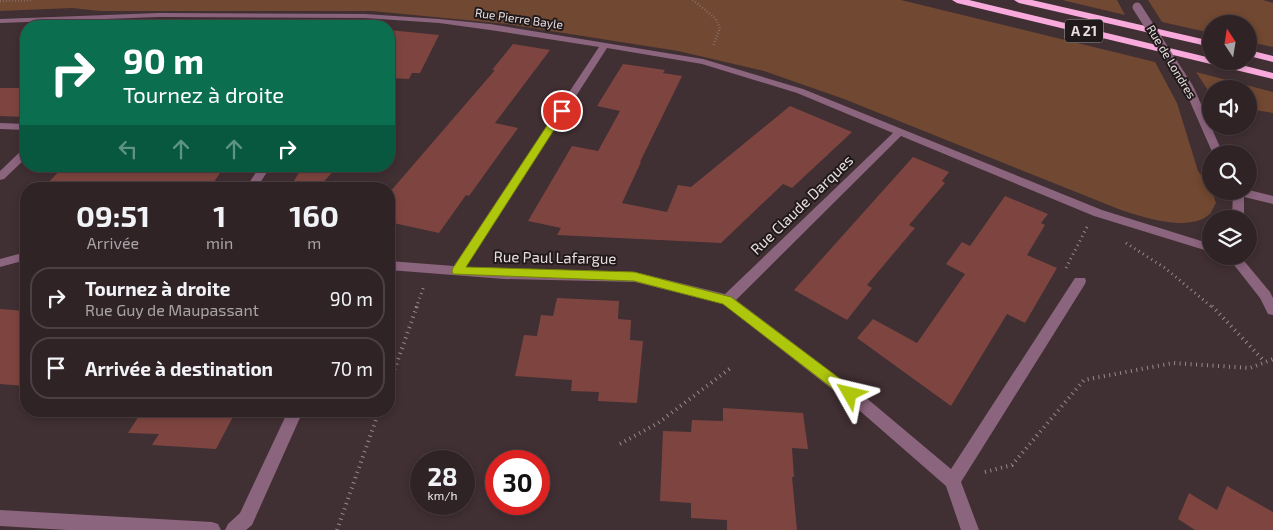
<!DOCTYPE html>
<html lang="fr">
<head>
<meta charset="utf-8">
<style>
	body { margin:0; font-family:"Exo 2",sans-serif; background:#3c2f32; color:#f1f3f6; height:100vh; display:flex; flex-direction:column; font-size:19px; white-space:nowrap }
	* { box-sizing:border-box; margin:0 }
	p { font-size:16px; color:#a8a4a7 }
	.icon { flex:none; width:28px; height:28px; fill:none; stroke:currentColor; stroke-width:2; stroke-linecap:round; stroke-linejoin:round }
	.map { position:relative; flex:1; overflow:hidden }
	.details { position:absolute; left:20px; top:182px; width:375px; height:235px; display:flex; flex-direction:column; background:#302326; border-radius:20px; box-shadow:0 2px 8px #0003,0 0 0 1px #4b4043 }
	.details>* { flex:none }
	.top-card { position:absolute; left:20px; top:20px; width:375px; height:152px; border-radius:20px; box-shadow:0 2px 8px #0003,0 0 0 1px #4b4043; background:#0b6e4f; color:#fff; overflow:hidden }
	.needle { width:32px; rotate:348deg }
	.controls { position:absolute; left:1202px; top:15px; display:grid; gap:10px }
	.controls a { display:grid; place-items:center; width:55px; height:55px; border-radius:50%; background:#302326; box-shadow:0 2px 8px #0003,0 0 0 1px #4b4043; font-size:25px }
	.speed { position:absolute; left:410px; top:450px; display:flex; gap:10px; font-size:25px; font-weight:700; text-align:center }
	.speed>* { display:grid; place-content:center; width:65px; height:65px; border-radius:50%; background:#302326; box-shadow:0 2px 8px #0003,0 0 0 1px #4b4043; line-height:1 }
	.speed small { font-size:12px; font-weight:400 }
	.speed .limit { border:8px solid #d22; background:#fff; color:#111 }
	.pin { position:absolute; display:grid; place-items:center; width:42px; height:42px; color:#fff; margin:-21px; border:2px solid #fff; border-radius:50%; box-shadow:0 1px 5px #0007 }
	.me { position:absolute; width:55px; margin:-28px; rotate:307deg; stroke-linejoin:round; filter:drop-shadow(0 0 4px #0008) }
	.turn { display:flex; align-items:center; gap:18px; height:105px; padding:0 20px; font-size:22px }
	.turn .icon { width:65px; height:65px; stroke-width:2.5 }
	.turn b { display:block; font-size:35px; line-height:42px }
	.lanes { display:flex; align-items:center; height:48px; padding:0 20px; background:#0003; justify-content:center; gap:25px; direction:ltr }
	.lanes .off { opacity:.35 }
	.eta { display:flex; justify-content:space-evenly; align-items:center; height:85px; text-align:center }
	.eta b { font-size:30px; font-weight:700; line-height:35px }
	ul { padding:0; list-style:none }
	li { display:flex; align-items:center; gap:15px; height:62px; margin:0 10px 8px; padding:0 10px; border:2px solid #4b4043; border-radius:20px }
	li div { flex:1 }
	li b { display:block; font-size:19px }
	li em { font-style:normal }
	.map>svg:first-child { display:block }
	.green { fill:#714831 }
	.building { fill:#7e4540 }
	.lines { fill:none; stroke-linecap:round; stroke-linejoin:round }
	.path-far2 { stroke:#988a8d; stroke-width:2.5; stroke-dasharray:0.5 2.5; stroke-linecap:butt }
	.path-far1 { stroke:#988a8d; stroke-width:3; stroke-dasharray:1 4; stroke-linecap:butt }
	.path { stroke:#988a8d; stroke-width:4; stroke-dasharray:1 4.5; stroke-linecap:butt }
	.minor { fill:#8b647d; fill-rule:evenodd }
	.highway { fill:#f8aadc; fill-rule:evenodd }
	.minor-bridge { stroke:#8b647d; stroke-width:9 }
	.route { fill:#aec60c; stroke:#718108 }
	.labels { text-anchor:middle; stroke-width:4; stroke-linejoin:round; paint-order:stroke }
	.far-street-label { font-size:12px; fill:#e7dcde; stroke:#211a1b }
	.shield { fill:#211a1b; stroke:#aca2a4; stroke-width:1 }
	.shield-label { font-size:14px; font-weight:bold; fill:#e7dcde }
	.street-label { font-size:15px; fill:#e7dcde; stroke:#211a1b }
</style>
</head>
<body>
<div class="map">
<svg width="1273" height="530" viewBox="0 0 1273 530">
	<rect width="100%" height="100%" fill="#402f33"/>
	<path class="green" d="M0,0H901L1155,62L1177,103L1198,171L1211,188L1216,203C1214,206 1212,211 1210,214C1189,233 1143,217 1121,210L844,99L764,71L678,51L507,24L372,11H100L72,8L0,11Z
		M1062,0H1117L1125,15Z
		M1148,0H1263L1273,3V47L1249,42V24H1211V33L1162,22Z
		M1196,72L1273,92V113L1249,109V89H1211V95Z"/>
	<path class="building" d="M389,30L439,35L420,73H412L409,79L389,78Z
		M513,44L550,50L495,123L518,128L469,196L466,195L439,233L389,222V193L495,70H492Z
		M623,64L665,70L663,73L682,76L640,162H641L622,203L667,212L678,185L691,187L790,106L852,132L792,188L783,184L721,243L557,235L561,228L528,221L572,146L598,151L620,111L597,106Z
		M0,88H26V117L0,116Z
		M913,157L949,172L942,181L945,183L909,225L915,228L867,285L872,288L847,320L794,290Z
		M64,166H225L209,189H42Z
		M303,166H338L317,189H289Z
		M1005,196L1048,214L1041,223L1045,225L1027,255L1057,268L1025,323L1007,314L951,406L857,338L873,319L917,343L965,274L946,264L962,242L970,246Z
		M557,298L619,301L618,319L631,320L630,340L643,341L637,403L598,401L599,392L571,391L572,380L515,376L524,335L537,336L541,315L553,316Z
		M0,309L26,311V386L0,384Z
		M723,408L803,413L808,449L792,448L794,477H792L797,530H727V520L691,518V503L660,501L663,431L691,432L692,420L723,421Z
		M142,411H209L235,413L216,449L152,445L159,434L128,433Z
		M1227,486L1273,512V530H1195L1178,519L1189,493L1217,510Z"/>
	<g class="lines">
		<path class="path-far2" d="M693,0L715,18L720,28L713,46
			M0,1L32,0"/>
		<path class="path-far1" d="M1126,243L1165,268L1213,308
			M1066,268L1087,227
			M416,308L424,286"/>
		<path class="path" d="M1212,306L1265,362
			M389,385L417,306
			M620,444L658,423L732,367
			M985,472L1012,465L1084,380L1173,363L1250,368L1273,359
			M337,530L379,411"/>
		<path class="minor" d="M159,13L365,14L439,19L490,24L703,59L803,89L1102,210L1211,244V252L1094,216L901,136L736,300L870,401L951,469L1075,278H1085L1086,281L1085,284L961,482L979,530H961L946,486L860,411L723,304L635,282L504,279L389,270V261L454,266L599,47L490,30L439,23L365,18L159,17L0,23V19ZM607,48L702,64L797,93L893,133L725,294L635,272L466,267Z
			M1189,85L1194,88L1223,154H1213L1184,88Z
			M0,123L26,124V130L0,129Z
			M26,149V158L4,179L0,180V171L22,150Z
			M260,166H271L256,189H245Z
			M1249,190L1273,196V204L1244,197V219H1232L1233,191Z
			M26,252V260L0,267V259Z
			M1227,256H1240L1270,292L1273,298V315L1268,314L1260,298Z
			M288,411H303L252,525L246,530H225L228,524L240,513Z
			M0,510L212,522L218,524L221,530H67L0,526Z"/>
		<path class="highway" d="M952,0H969L1211,58V61H1226L1273,73V79L957,3Z
			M1014,0H1032L1211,41V47L1019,3Z
			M1249,50L1273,56V62L1249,56Z"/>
		<path class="minor-bridge" d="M1137,7L1189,88"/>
	</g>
	<path class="route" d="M558,109H565L566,111L466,267L634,272L731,297L855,390L857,394L855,398L850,400L845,398L723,304L634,281L453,274L452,271L453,268Z"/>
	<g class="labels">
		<g class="far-street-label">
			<text transform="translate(519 19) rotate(8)" y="4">Rue Pierre Bayle</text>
			<text transform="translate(1171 62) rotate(59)" y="4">Rue de Londres</text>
		</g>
		<rect class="shield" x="1065" y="19.5" width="38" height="23" rx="4"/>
		<g class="shield-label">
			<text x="1084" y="36">A 21</text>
		</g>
		<g class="street-label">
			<text transform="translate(802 205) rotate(-44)" y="5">Rue Claude Darques</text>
			<text transform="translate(555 258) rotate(1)" y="5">Rue Paul Lafargue</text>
		</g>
	</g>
</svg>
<div class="controls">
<a><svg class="needle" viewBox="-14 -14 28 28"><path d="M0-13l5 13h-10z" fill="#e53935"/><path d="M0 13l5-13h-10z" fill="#a8a4a7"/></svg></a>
<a><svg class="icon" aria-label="sound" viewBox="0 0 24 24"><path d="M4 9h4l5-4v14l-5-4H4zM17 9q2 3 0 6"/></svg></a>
<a><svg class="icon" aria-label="search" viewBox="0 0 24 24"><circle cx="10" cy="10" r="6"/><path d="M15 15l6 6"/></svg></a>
<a><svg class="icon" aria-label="layers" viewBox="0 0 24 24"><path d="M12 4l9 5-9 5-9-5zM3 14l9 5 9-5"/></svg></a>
</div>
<div class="speed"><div>28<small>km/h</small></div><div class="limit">30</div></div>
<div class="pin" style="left:562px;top:111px;background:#d93025"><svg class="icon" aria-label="arrive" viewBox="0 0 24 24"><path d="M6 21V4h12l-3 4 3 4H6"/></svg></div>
<svg class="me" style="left:850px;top:394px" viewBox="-20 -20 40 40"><path d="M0-17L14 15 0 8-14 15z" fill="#aec60c" stroke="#fff" stroke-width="4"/></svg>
<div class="top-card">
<div class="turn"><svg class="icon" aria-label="right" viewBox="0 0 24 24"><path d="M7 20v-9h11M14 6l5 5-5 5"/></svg><div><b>90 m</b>Tournez à droite</div></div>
<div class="lanes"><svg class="icon off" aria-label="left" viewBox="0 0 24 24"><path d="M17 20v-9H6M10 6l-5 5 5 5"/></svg><svg class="icon off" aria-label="ahead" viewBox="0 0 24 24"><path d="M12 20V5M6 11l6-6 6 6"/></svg><svg class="icon off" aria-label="ahead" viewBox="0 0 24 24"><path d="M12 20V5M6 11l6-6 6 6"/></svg><svg class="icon" aria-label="right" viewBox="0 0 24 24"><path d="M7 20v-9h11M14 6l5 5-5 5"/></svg></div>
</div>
<section class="details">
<div class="eta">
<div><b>09:51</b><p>Arrivée</p></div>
<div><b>1</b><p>min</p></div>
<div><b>160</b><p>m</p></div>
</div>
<ul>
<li><svg class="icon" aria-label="right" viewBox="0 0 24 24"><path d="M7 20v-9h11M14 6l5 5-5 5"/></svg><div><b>Tournez à droite</b><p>Rue Guy de Maupassant</p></div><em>90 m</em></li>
<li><svg class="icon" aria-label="arrive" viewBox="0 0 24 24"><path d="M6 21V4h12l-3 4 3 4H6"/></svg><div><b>Arrivée à destination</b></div><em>70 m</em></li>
</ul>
</section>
</div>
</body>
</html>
